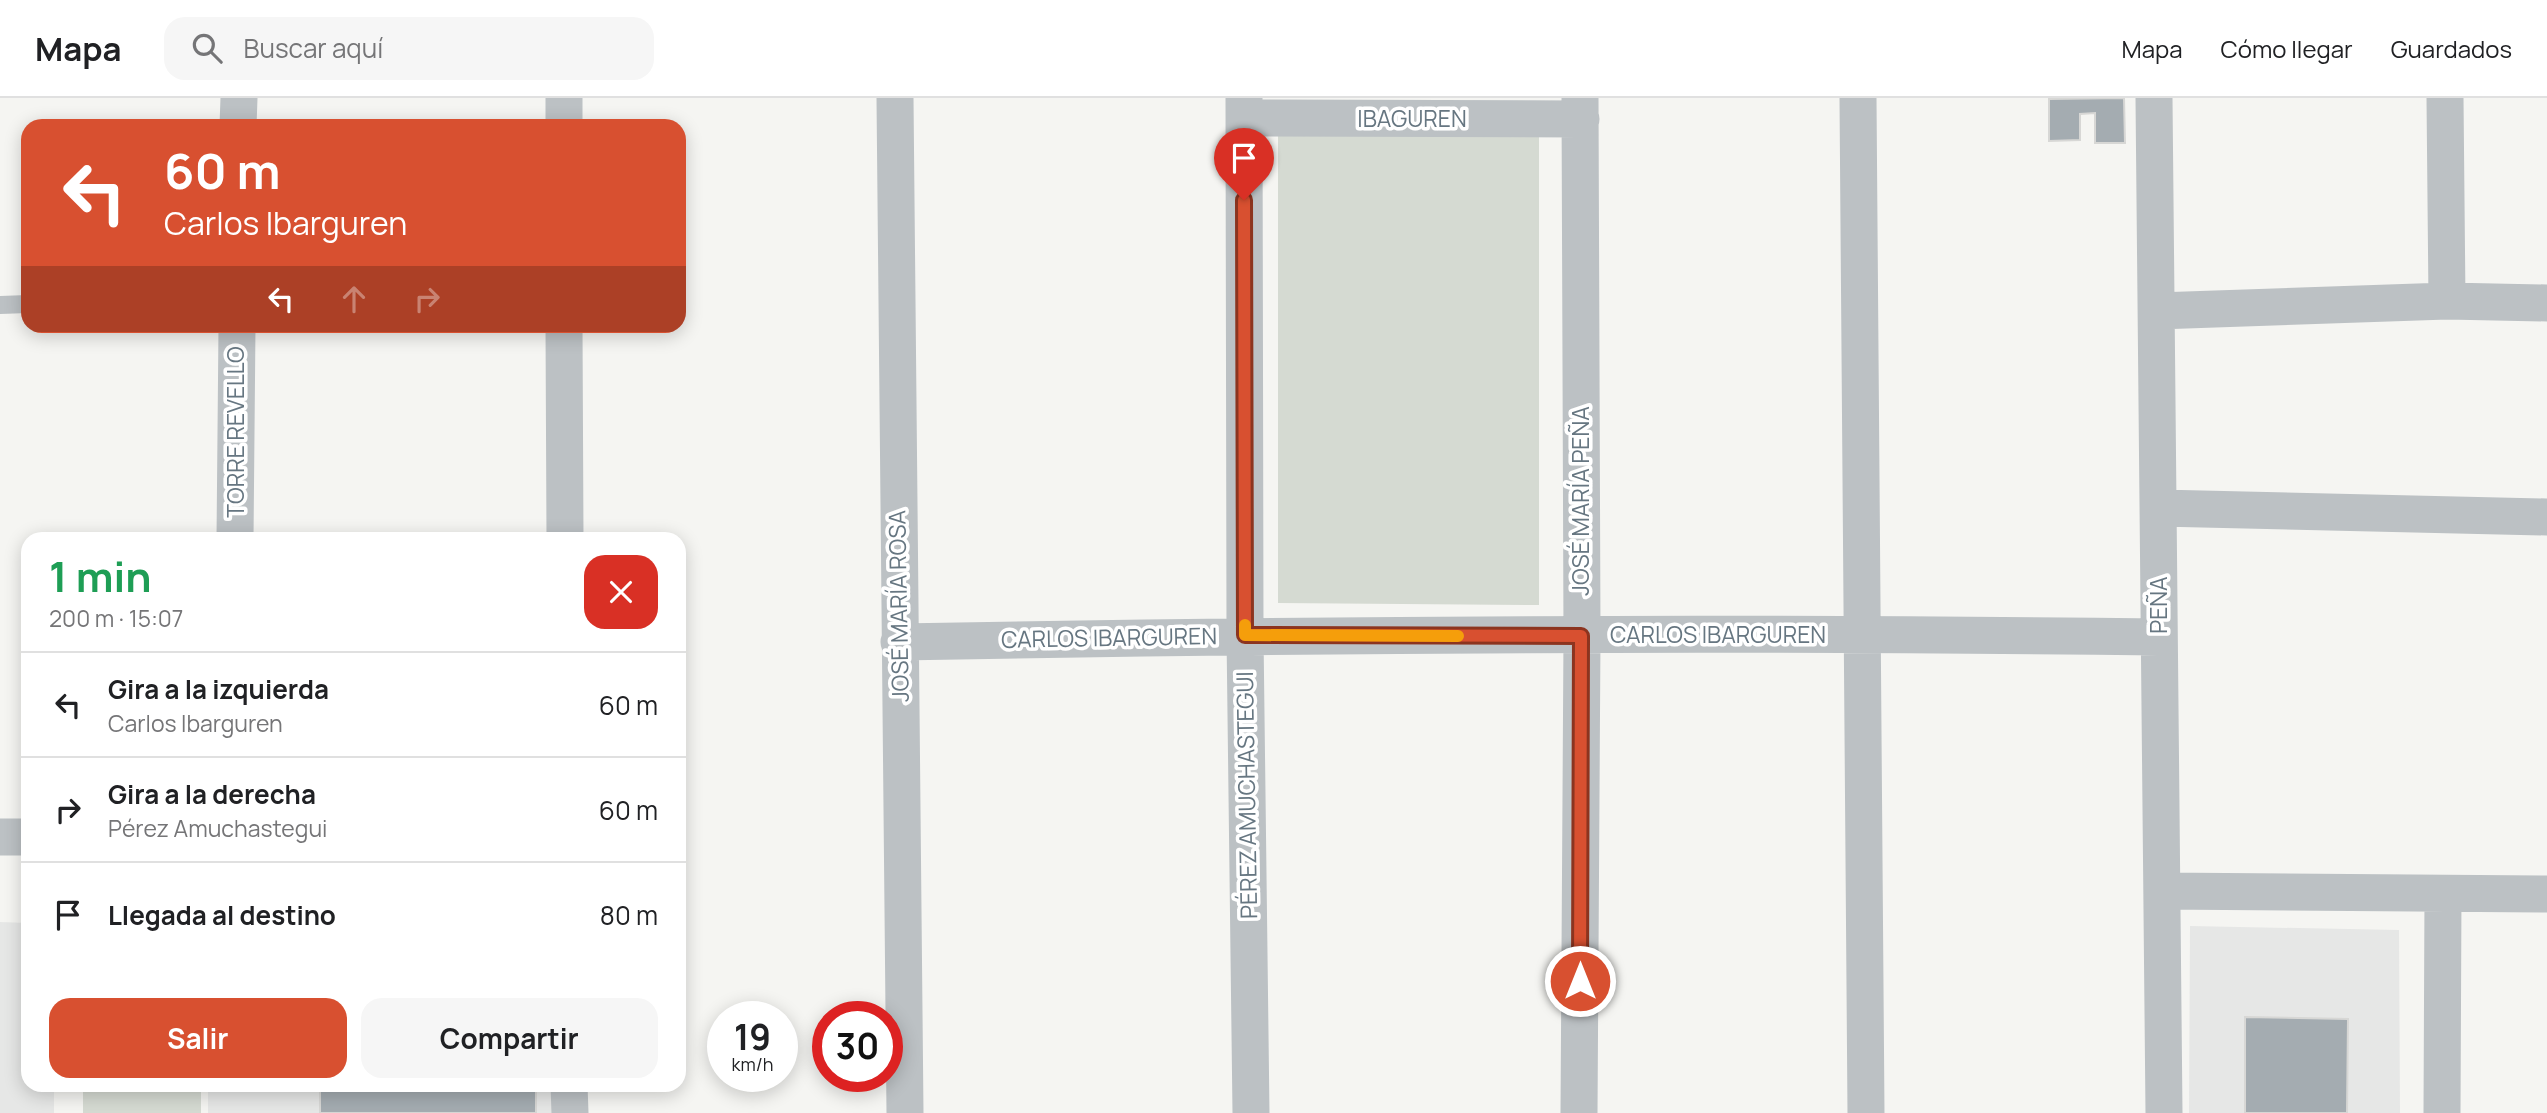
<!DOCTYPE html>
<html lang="es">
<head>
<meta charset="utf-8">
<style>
	body { margin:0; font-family:Manrope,sans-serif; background:#f6f6f6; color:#202124; height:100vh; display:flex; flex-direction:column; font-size:26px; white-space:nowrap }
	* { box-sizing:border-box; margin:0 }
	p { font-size:23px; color:#757577 }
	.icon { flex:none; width:38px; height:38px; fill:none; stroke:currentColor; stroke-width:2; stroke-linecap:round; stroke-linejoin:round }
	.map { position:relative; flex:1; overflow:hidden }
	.panel { position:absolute; left:21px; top:434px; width:665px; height:560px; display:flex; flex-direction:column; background:#fff; border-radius:21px; box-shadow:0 4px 18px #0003 }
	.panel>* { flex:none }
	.top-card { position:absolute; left:21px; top:21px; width:665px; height:214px; border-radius:21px; box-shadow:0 4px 18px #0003; background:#d85030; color:#fff; overflow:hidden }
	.speed { position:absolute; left:707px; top:903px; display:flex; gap:14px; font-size:35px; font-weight:700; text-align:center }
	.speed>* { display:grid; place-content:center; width:91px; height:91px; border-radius:50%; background:#fff; box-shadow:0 4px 18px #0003; line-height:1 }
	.speed small { font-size:18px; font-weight:400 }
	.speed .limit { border:10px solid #d22; background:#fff; color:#111 }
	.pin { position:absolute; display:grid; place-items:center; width:60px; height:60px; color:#fff; margin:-72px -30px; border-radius:50% 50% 50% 0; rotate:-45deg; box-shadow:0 0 7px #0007 }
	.pin .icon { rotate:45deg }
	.me { position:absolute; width:77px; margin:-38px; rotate:0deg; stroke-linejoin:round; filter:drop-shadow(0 0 5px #0008) }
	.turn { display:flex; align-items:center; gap:24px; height:147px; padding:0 28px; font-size:32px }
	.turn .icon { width:91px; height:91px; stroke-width:2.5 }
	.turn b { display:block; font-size:49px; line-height:60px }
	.lanes { display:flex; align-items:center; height:66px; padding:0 28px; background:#0003; justify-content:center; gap:35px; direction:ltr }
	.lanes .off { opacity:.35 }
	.round { display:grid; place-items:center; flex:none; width:74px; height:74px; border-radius:21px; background:#f6f6f6 }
	.overview { display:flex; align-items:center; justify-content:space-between; height:119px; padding:0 28px }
	h1 { font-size:42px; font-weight:700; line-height:52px; color:#1e9e55 }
	.action { display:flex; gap:14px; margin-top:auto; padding:14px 28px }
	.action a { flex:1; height:80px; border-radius:21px; background:#d85030; color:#fff; font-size:28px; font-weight:700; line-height:80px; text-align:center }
	.action a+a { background:#f6f6f6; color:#202124 }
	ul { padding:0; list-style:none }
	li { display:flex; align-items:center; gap:21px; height:105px; padding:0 28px; border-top:2px solid #e0e0e0 }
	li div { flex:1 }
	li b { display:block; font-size:26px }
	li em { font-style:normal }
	header { display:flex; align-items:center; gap:42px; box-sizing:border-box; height:98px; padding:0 35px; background:#fff; border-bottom:2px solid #e0e0e0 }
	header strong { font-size:33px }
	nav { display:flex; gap:38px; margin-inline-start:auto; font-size:24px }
	.search { width:490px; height:63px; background:#f6f6f6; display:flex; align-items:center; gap:18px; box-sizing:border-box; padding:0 24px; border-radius:21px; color:#757577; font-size:26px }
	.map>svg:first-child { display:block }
	.built { fill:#e6e7e6 }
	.green { fill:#d5dad2 }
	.building { fill:#a4acb1; stroke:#d7d7d5; stroke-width:2 }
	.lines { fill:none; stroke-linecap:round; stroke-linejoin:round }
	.service { stroke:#bcc1c4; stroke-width:18 }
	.minor { stroke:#bcc1c4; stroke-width:37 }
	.route-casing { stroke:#8c341f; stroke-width:18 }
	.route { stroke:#d85030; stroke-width:12 }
	.slow { stroke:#f59e0b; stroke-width:12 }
	.labels { text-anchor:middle; stroke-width:7; stroke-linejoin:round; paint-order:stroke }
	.street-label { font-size:23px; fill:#667681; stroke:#fff }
</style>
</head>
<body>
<header>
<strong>Mapa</strong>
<div class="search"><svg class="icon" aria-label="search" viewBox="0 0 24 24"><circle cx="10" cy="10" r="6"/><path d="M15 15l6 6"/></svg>Buscar aquí</div>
<nav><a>Mapa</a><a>Cómo llegar</a><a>Guardados</a></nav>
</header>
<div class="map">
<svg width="2547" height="1015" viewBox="0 0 2547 1015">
	<rect width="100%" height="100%" fill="#f5f5f2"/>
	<path class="built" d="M0,824L28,825V987H54V1015H0Z
		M2190,828L2399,832L2400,1015H2189Z
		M208,987H554V1015H208Z"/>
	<path class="green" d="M1278,26L1539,27V507L1278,505Z
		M83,987H201V1015H83Z"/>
	<path class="building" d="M2124,0L2125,45H2095V15L2080,16V42L2049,43V1Z
		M2245,919L2348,921L2347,1015H2245Z
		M320,987H536V1015H320Z"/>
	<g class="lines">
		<path class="service" d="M0,207L28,206"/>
		<path class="minor" d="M564,0V28
			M895,0L905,1015
			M1244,0L1245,537L1251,1015
			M1858,0L1866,1015
			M2154,0L2164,1015
			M2445,0L2447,203
			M1244,20L1581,21
			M238,28L239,0
			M2157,213L2447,203L2547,205
			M564,228L565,441
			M2159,410L2547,419
			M235,441L237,228
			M899,544C1319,536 1739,534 2159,539
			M0,739H28
			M2162,793L2547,796
			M569,987L570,1015
			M1579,1015L1582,538L1580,0
			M2442,1015L2443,796"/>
	</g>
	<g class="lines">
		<g class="route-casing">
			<path id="route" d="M1244,102L1245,537L1581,538L1580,883"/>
		</g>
		<use href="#route" class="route"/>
		<path class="slow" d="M1245,527V537L1458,538"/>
	</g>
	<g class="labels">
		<g class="street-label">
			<text x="1412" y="29">IBAGUREN</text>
			<text transform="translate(236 334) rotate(-90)" y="8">TORRE REVELLO</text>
			<text transform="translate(1581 403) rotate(-90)" y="8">JOSÉ MARÍA PEÑA</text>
			<text transform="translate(2159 507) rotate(-90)" y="8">PEÑA</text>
			<text transform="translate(899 508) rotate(-91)" y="8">JOSÉ MARÍA ROSA</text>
			<text x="1718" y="545">CARLOS IBARGUREN</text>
			<text transform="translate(1109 540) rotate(-1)" y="8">CARLOS IBARGUREN</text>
			<text transform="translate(1247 697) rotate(-91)" y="8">PÉREZ AMUCHASTEGUI</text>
		</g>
	</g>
</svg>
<div class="speed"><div>19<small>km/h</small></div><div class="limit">30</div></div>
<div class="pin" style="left:1244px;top:102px;background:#d93025"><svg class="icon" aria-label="arrive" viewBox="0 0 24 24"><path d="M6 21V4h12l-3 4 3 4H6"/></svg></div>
<svg class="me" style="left:1580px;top:883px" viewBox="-20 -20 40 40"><circle r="17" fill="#d85030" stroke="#fff" stroke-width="3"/><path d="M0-11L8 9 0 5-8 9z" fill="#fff"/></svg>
<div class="top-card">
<div class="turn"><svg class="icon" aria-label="left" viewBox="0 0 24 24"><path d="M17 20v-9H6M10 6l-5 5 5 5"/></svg><div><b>60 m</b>Carlos Ibarguren</div></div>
<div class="lanes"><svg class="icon" aria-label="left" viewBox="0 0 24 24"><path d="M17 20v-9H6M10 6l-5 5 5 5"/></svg><svg class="icon off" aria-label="ahead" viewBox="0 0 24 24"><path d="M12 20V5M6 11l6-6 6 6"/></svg><svg class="icon off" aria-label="right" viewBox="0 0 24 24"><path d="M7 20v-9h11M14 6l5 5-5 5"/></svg></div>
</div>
<section class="panel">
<div class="overview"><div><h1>1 min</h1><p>200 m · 15:07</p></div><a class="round" style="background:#d93025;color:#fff"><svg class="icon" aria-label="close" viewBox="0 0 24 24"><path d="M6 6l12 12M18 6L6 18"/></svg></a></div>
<ul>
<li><svg class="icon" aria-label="left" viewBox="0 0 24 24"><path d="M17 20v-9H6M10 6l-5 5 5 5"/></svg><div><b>Gira a la izquierda</b><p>Carlos Ibarguren</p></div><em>60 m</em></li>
<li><svg class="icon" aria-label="right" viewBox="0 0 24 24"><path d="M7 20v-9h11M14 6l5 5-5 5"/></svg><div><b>Gira a la derecha</b><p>Pérez Amuchastegui</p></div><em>60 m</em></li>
<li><svg class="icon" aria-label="arrive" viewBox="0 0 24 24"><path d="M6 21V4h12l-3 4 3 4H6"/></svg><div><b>Llegada al destino</b></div><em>80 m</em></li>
</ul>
<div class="action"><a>Salir</a><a>Compartir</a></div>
</section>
</div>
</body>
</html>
